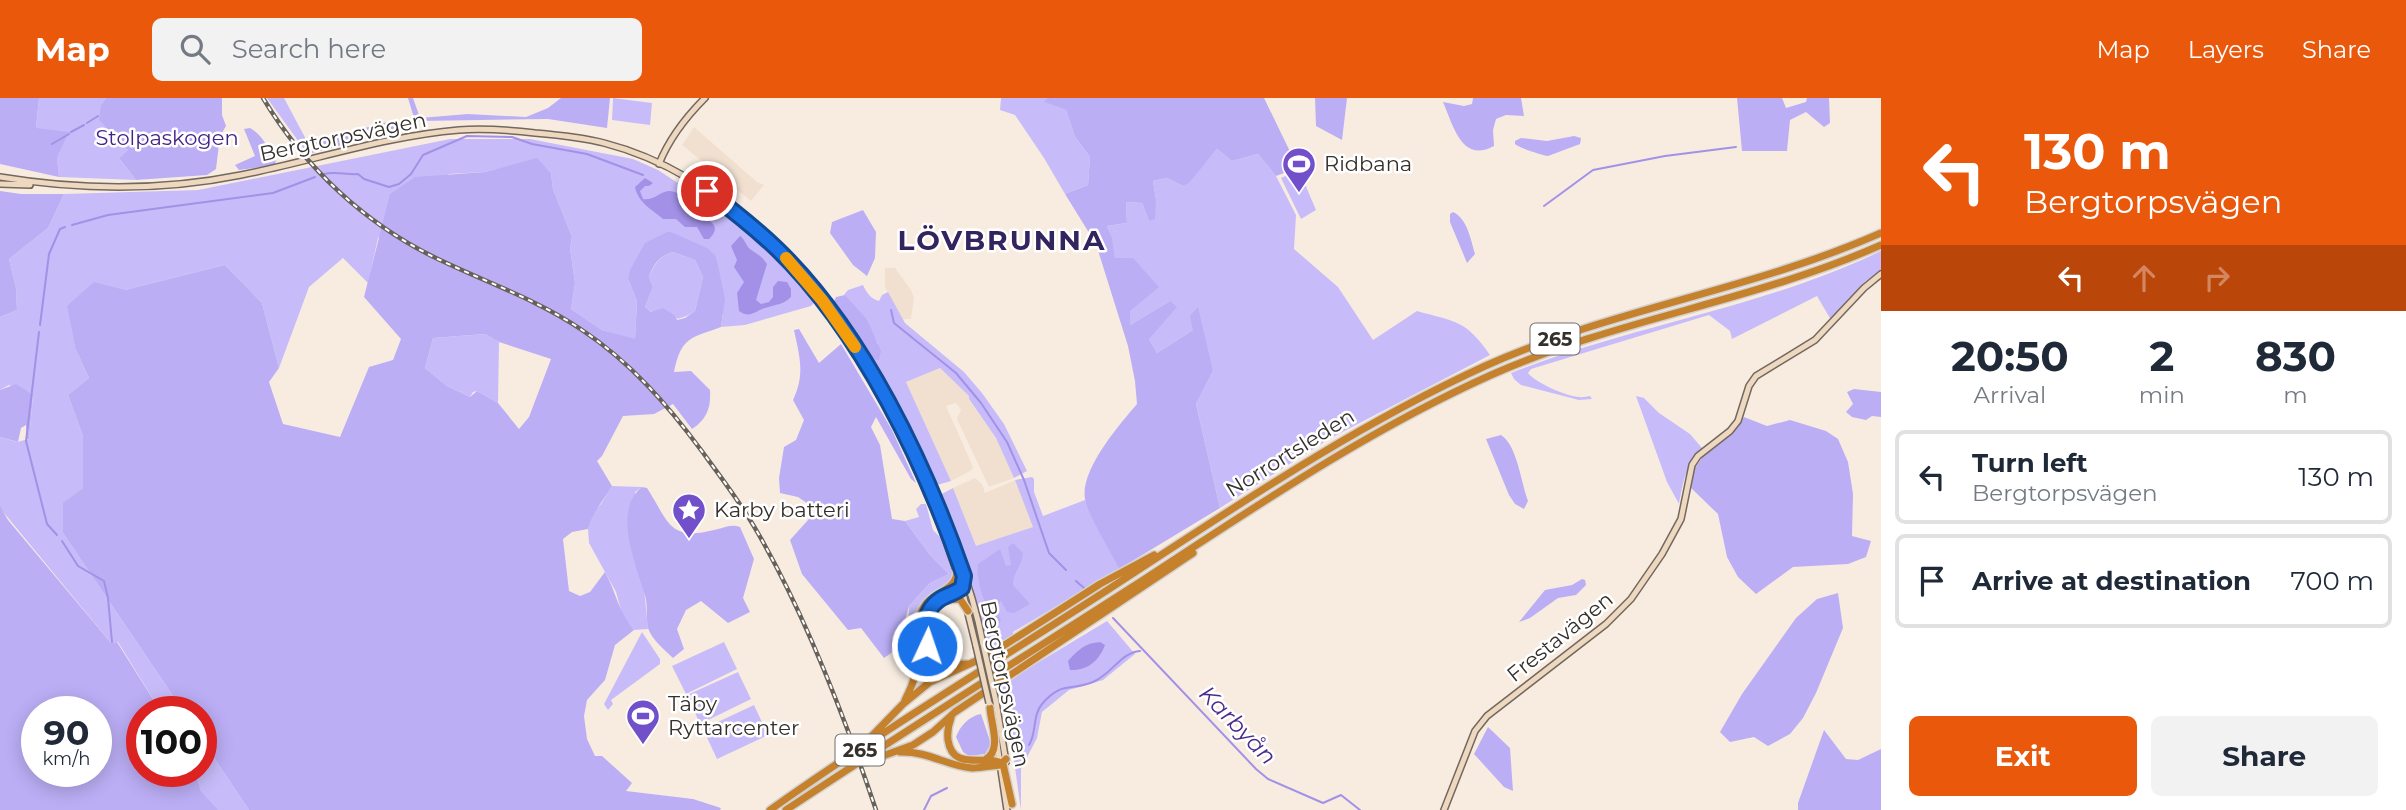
<!DOCTYPE html>
<html lang="en">
<head>
<meta charset="utf-8">
<style>
	body { margin:0; font-family:Montserrat,sans-serif; background:#f2f2f3; color:#1f2937; height:100vh; display:flex; flex-direction:column; font-size:26px; white-space:nowrap }
	* { box-sizing:border-box; margin:0 }
	p { font-size:23px; color:#747a83 }
	.icon { flex:none; width:38px; height:38px; fill:none; stroke:currentColor; stroke-width:2; stroke-linecap:round; stroke-linejoin:round }
	.map { position:relative; flex:1; overflow:hidden }
	.drawer { display:flex; flex-direction:column; background:#fff; width:525px }
	.drawer>* { flex:none }
	.guide { background:#ea580c; color:#fff; overflow:hidden }
	.speed { position:absolute; left:21px; top:598px; display:flex; gap:14px; font-size:35px; font-weight:700; text-align:center }
	.speed>* { display:grid; place-content:center; width:91px; height:91px; border-radius:50%; background:#fff; box-shadow:0 4px 18px #0003; line-height:1 }
	.speed small { font-size:18px; font-weight:400 }
	.speed .limit { border:10px solid #d22; background:#fff; color:#111 }
	.pin { position:absolute; display:grid; place-items:center; width:60px; height:60px; color:#fff; margin:-30px; border:4px solid #fff; border-radius:50%; box-shadow:0 2px 7px #0007 }
	.me { position:absolute; width:77px; margin:-38px; rotate:3deg; stroke-linejoin:round; filter:drop-shadow(0 0 5px #0008) }
	.turn { display:flex; align-items:center; gap:24px; height:147px; padding:0 28px; font-size:32px }
	.turn .icon { width:91px; height:91px; stroke-width:2.5 }
	.turn b { display:block; font-size:49px; line-height:60px }
	.lanes { display:flex; align-items:center; height:66px; padding:0 28px; background:#0003; justify-content:center; gap:35px; direction:ltr }
	.lanes .off { opacity:.35 }
	.eta { display:flex; justify-content:space-evenly; align-items:center; height:119px; text-align:center }
	.eta b { font-size:42px; font-weight:700; line-height:49px }
	.button { display:flex; gap:14px; margin-top:auto; padding:14px 28px }
	.button a { flex:1; height:80px; border-radius:10px; background:#ea580c; color:#fff; font-size:28px; font-weight:700; line-height:80px; text-align:center }
	.button a+a { background:#f2f2f3; color:#1f2937 }
	ul { padding:0; list-style:none }
	li { display:flex; align-items:center; gap:21px; height:94px; margin:0 14px 10px; padding:0 14px; border:4px solid #e0e1e3; border-radius:10px }
	li div { flex:1 }
	li b { display:block; font-size:26px }
	li em { font-style:normal }
	header { display:flex; align-items:center; gap:42px; box-sizing:border-box; height:98px; padding:0 35px; background:#ea580c; color:#fff }
	header strong { font-size:33px }
	nav { display:flex; gap:38px; margin-inline-start:auto; font-size:24px }
	.search { width:490px; height:63px; background:#f2f2f3; display:flex; align-items:center; gap:18px; box-sizing:border-box; padding:0 24px; border-radius:10px; color:#747a83; font-size:26px }
	main { display:flex; flex:1; min-height:0 }
	.map>svg:first-child { display:block }
	.built { fill:#f1e0cf }
	.green { fill:#c7bcf9 }
	.forest { fill:#bbaef5; fill-rule:evenodd }
	.water { fill:#a291e7 }
	.lines { fill:none; stroke-linecap:round; stroke-linejoin:round }
	.stream { stroke:#a291e7; stroke-width:2 }
	.secondary-casing { stroke:#72685e; stroke-width:8 }
	.highway-casing { stroke:#d2d1d0; stroke-width:10 }
	.secondary { stroke:#eed9c0; stroke-width:5 }
	.highway { stroke:#c5812c; stroke-width:7 }
	.rail-casing { stroke:#67615a; stroke-width:4.5 }
	.rail { stroke:#fff; stroke-width:2; stroke-dasharray:5; stroke-linecap:butt }
	.secondary-bridge-casing { stroke:#72685e; stroke-width:8; stroke-linecap:butt }
	.secondary-bridge { stroke:#eed9c0; stroke-width:5 }
	.route-casing { stroke:#114b97; stroke-width:18 }
	.route { stroke:#1a73e8; stroke-width:12 }
	.slow { stroke:#f59e0b; stroke-width:12 }
	.labels { text-anchor:middle; stroke-width:5; stroke-linejoin:round; paint-order:stroke }
	.shield { fill:#fff; stroke:#716e6b; stroke-width:2 }
	.shield-label { font-size:19px; font-weight:bold; fill:#34302b }
	.street-label { font-size:21px; fill:#34302b; stroke:#fff }
	.park-label { font-size:21px; fill:#452487; stroke:#fff }
	.poi-label { font-size:21px; fill:#34302b; stroke:#fff; text-anchor:start }
	.water-label { font-size:23px; font-style:italic; fill:#4a2b8e; stroke:#fff }
	.district-label { font-size:28px; font-weight:bold; letter-spacing:2px; fill:#33235e; stroke:#fff }
</style>
</head>
<body>
<header>
<strong>Map</strong>
<div class="search"><svg class="icon" aria-label="search" viewBox="0 0 24 24"><circle cx="10" cy="10" r="6"/><path d="M15 15l6 6"/></svg>Search here</div>
<nav><a>Map</a><a>Layers</a><a>Share</a></nav>
</header>
<main>
<div class="map">
<svg width="1881" height="712" viewBox="0 0 1881 712">
	<rect width="100%" height="100%" fill="#f8ece1"/>
	<path class="built" d="M694,29L757,84L764,87L751,103L682,47Z
		M885,170H895L911,192L914,200L911,221H902L885,189Z
		M940,270L969,298V302L996,340L1014,380L989,389L957,321L961,312L956,305L946,308L973,369L972,372L951,383L906,284Z
		M975,380L982,386L985,395L1015,382L1034,429L976,449L953,390Z"/>
	<path class="green" d="M39,0H106L101,7L128,52L119,60L136,82L59,79L57,60L36,30Z
		M267,0H284L308,45V49L304,51Z
		M613,0L652,5L650,27L612,22Z
		M1001,0H1047L1045,4L1066,12L1075,39L1090,59L1088,87L1065,96L1044,60L1015,17L1000,12Z
		M450,41H530L633,61L658,72L696,97L700,96C738,120 771,147 799,181C805,188 812,195 815,204L811,208L745,227L721,229L723,216L716,158L669,133L628,181L637,203L635,242L602,232L571,211L575,185L570,150L572,139L553,91L551,75L537,61L485,74L449,76L378,140L368,185L343,160L309,189L279,270L262,205L225,167L125,192L76,252L89,280L68,297L83,338V390L63,406V435L184,614H161L118,544L111,545L0,410V339L17,344L29,341L33,298L9,287L0,292V219L17,212L16,190L9,161L48,130L64,96L198,92Z
		M1217,51L1232,63L1258,56L1276,78L1296,117L1294,151L1338,189L1373,242L1417,213C1456,224 1466,222 1490,257L1329,341L1220,410L1196,306L1213,273L1193,232L1157,255L1149,241L1170,203L1130,227C1130,204 1120,183 1115,161C1113,149 1112,139 1107,128L1127,125L1126,104L1142,105L1149,123L1156,101L1153,83L1167,80L1183,88L1189,84Z
		M1299,72L1316,112L1301,121L1281,80Z
		M1881,153V172L1866,183L1831,222L1817,198L1732,241L1730,233L1709,217L1531,271L1528,275C1534,284 1568,299 1579,299C1583,300 1587,298 1590,298L1592,301L1579,302L1521,287L1514,281L1511,275C1632,227 1763,210 1881,153Z
		M673,154L695,162L703,179L695,213C679,225 661,223 645,209L653,189L649,179C654,167 659,158 673,154Z
		M863,187C866,194 871,201 879,203L882,197L888,194L905,225L964,274L982,295L1004,326L1027,373L1014,380L996,340L969,301V298L940,270L906,284L951,383L937,387L932,383L919,351L920,349L918,346H915L868,261L873,263L878,245L872,237L867,221L844,197L848,192Z
		M485,236L499,244L498,305L477,293L473,294L470,299L447,288L425,270L433,240Z
		M1636,298L1644,300L1659,315L1690,336L1702,350C1686,366 1683,384 1679,406L1667,384Z
		M1032,379L1034,381V394L1043,418L1085,402L1119,471L1013,534V538L990,555L963,469L939,404L940,397L953,390L976,448L1033,429L1015,382Z
		M612,388L642,389L635,394L648,531L634,532L623,519L616,494L589,445L588,431L591,416L601,406Z
		M921,406H926L933,432L943,442L954,481C931,500 918,504 912,536L908,535L909,508L930,485L949,476L930,457L905,423L919,419L916,411Z
		M1107,523L1135,556L1103,582L1069,592L1042,614L1037,640L1021,671V712L1007,613L999,588Z
		M642,534L660,561V566L611,602L613,606L608,612L604,606Z
		M724,544L737,571L686,596L672,568Z
		M738,574L751,601L700,626L687,597Z
		M754,607L768,637L717,661L703,631Z
		M201,640L249,712H215L201,693L195,674H201Z"/>
	<path class="forest" d="M0,0H39L36,30L69,34L57,59L59,79L0,66Z
		M106,0H222V17L226,28L220,38L216,71L207,77L136,82L119,60L128,52L99,22L101,7Z
		M408,0H413L420,20L468,16L526,19L548,10L561,0H610L607,30L548,21L419,23L414,20Z
		M1047,0H1264L1298,70L1276,78L1258,56L1232,63L1217,51L1189,85L1183,88L1167,80L1153,83L1156,101L1155,121L1149,123L1142,105L1126,104L1127,125L1107,128L1112,140L1115,160H1133L1159,189L1130,213V227L1170,203L1177,209L1149,241L1157,255L1193,232L1190,218L1198,209L1213,273L1196,306L1220,410L1119,471C1112,456 1087,415 1085,401C1080,372 1119,327 1137,306L1135,283L1128,248L1096,146L1065,96L1088,87L1090,59L1075,39L1066,12L1044,4Z
		M1315,0H1347L1342,42L1316,28Z
		M1473,0H1521L1524,18L1506,17L1496,21L1493,32L1494,48C1462,66 1453,27 1443,4L1464,8L1472,6Z
		M1737,0H1782L1786,10L1806,4L1807,0H1829L1830,25L1824,29L1806,14L1790,22L1787,53H1742Z
		M395,22L398,27L396,33L308,56V45Z
		M250,30C264,38 265,48 276,60L275,67L239,72L235,67L255,58L244,31Z
		M1574,38L1581,40L1580,46L1548,58C1542,57 1519,50 1515,46V43L1521,40L1547,43Z
		M537,60L551,75L553,91L572,139L570,150L575,185L571,211L602,232L635,241L637,203L628,181L630,172L645,145L669,133L707,150L716,158L725,201L721,229C691,240 681,239 674,274L691,273L710,292C711,310 707,321 692,331L673,306L654,316L623,318L602,358L597,363L612,388C603,404 592,414 588,431L572,434L563,441L569,493L580,498L590,494L605,474C616,494 619,515 634,532L615,547L605,582L587,602L584,618L587,641L595,658H602L632,685L626,693L693,701L721,710L720,712H249L201,640V614H184L63,435V405L83,390V338L68,297L89,280L76,252L67,208L94,184L125,192L225,167L262,205L279,270L269,284L283,326L340,339L369,269L393,262L401,241L364,199L390,96L415,79L485,74ZM673,154L695,162L703,179L695,213L685,220L677,222L674,217L663,210L651,214L645,209L653,189L649,179C653,167 659,158 673,154ZM485,236L499,244L551,261L529,319L519,331L498,305L477,293L470,299L447,288L425,270L433,240Z
		M0,93L21,96H64L48,130L9,161L16,190L17,212L0,219Z
		M863,112L876,134L875,160L867,178L853,167L830,135L832,124Z
		M1453,114C1467,120 1471,142 1475,156L1467,165L1450,124V116Z
		M845,197L867,221L881,253L879,262L868,261L832,208L836,199Z
		M799,231L819,265L841,246L892,332L916,385L911,381L876,319L871,329L880,347L892,421L905,423L930,457L949,476L930,485L909,508L897,551L884,560L861,530L848,532L802,476L790,442L817,412L798,399L780,395L779,380L784,349L796,342L804,322L793,302C805,276 800,260 794,232Z
		M16,286L33,297L29,341H27L26,327L21,330L18,344L0,339V292Z
		M1854,291L1881,294V319L1872,318L1866,322L1852,319L1846,314L1853,306L1847,294Z
		M1744,319L1767,328L1790,322L1826,333L1838,341L1848,364L1853,396L1852,438L1871,443L1866,459L1848,466L1793,469L1756,496L1738,479L1727,459L1718,416L1691,390L1695,370L1704,357L1729,337Z
		M1501,337C1517,347 1521,384 1528,403L1524,411L1515,406L1509,397L1486,341Z
		M642,389L647,390C670,426 669,444 718,431C726,429 732,426 740,429L754,461L743,500L750,514L728,525L701,503L686,512L677,531L684,551L673,560C665,552 652,542 648,530C646,520 648,508 645,497C636,467 612,412 642,389Z
		M0,408L8,422L111,545L117,544L161,614H142V674H195L201,693L218,712H0ZM96,614V674H37V614Z
		M1013,445L1023,455C1022,468 1013,474 1013,487L1030,506L1014,515L1007,514L1001,503L996,508L1001,523L998,527C987,514 975,483 978,466L1000,451L1006,468L1011,467L1008,449Z
		M1582,481L1585,482L1586,487L1576,497L1558,500L1530,520L1519,524L1545,492L1572,487Z
		M1838,495L1843,530L1816,595L1803,620L1790,636L1768,648L1754,639L1730,644L1720,634L1742,596L1796,520L1817,501Z
		M981,616L991,646L985,656L969,658L963,654L956,639C960,628 969,618 981,616Z
		M1488,629L1510,650L1513,693L1504,689L1474,656Z
		M1824,632L1846,661L1858,662L1881,651V712H1798V705Z"/>
	<path class="water" d="M645,80L653,85L649,88H645L640,93L643,101C654,103 660,93 670,93C686,95 688,109 700,117C709,123 723,127 709,141H704L697,129H685L676,121H663C653,112 638,105 635,89Z
		M740,138C745,141 746,148 750,151C758,157 761,157 767,166L756,202L761,206L769,204L773,199V189L778,183L787,184L791,191V199C783,207 777,206 765,210C755,213 750,221 739,213L737,195L744,184L734,169L737,162L731,148Z
		M1100,544L1105,547C1099,563 1087,573 1070,572L1068,563C1078,552 1085,545 1100,544Z"/>
	<g class="lines">
		<path class="stream" d="M87,25L98,18
			M71,34L84,27
			M52,46L69,36
			M324,76C336,73 346,77 358,76L364,81L389,89L399,86L411,76L423,57L467,38L512,39L532,46L587,56L643,77
			M1544,108L1593,72L1665,58L1736,49
			M72,127L108,117L273,95L315,79
			M891,212L894,225L956,275L981,305L1007,344L1024,382L1049,455L1066,472
			M40,227L49,156L60,131L65,129
			M39,234L26,343L47,426L57,437
			M62,443L78,468L104,483L108,500L112,544
			M1076,483L1084,490
			M1113,520L1256,671L1268,681L1323,705L1341,697L1360,712
			M1029,647C1037,635 1032,618 1042,606C1062,582 1072,594 1095,583C1112,575 1122,554 1140,553
			M924,712L931,698L947,690"/>
		<g class="secondary-casing">
			<path id="secondary" d="M659,66C669,41 686,19 705,0
				M0,79C79,92 162,93 241,77C313,63 385,38 459,32C484,30 509,32 535,35C558,37 581,39 604,45C754,84 853,229 916,361C944,420 971,482 983,546
				M0,86L30,87
				M899,331L940,426L958,478
				M961,487L976,548
				M996,604L1006,664
				M997,646L1007,712
				M1444,712L1475,633L1487,618L1606,526L1631,501L1662,456L1681,421L1692,367L1698,358L1730,333L1738,323L1749,288L1756,278L1815,242L1864,190L1881,176"/>
		</g>
		<g class="highway-casing">
			<path id="highway" d="M964,478L962,490C950,500 942,497 930,512C909,541 937,569 967,566
				M945,502L960,501L968,513
				M905,602C909,594 913,586 915,577C921,554 910,528 925,507C934,493 956,493 957,474
				M951,620C948,628 947,634 948,642C953,675 986,655 1003,666L1012,706
				M869,641L903,606L930,584L989,557L1100,486L1154,457
				M900,654C928,653 947,668 972,670C981,670 991,668 1000,667L1006,661
				M986,661C1002,652 991,626 990,610
				M866,664L913,647L933,634L955,614L1193,455
				M770,712C880,634 996,564 1109,491C1232,411 1352,329 1485,268C1612,211 1752,192 1881,135
				M786,712C902,635 1020,561 1137,486C1252,411 1366,333 1491,277C1617,221 1755,203 1881,147"/>
		</g>
		<use href="#secondary" class="secondary"/>
		<use href="#highway" class="highway"/>
		<g class="rail-casing">
			<path id="rail" d="M263,0C305,70 366,127 440,162C488,185 538,202 582,232C630,264 667,306 701,352C723,382 745,411 763,444C809,526 846,623 876,712"/>
		</g>
		<use href="#rail" class="rail"/>
		<g class="secondary-bridge-casing">
			<path id="secondary-bridge" d="M983,546L996,604
				M976,548L989,605"/>
		</g>
		<use href="#secondary-bridge" class="secondary-bridge"/>
	</g>
	<g class="lines">
		<g class="route-casing">
			<path id="route" d="M707,93C731,111 755,130 777,151C863,234 925,366 964,478L962,490C956,494 952,495 946,498C925,507 922,528 927,548"/>
		</g>
		<use href="#route" class="route"/>
		<path class="slow" d="M786,160L822,202L855,249"/>
	</g>
	<defs>
		<g id="stadium-pin" transform="scale(1.75)"><path d="M0 17L-7.5 6A9.5 9.5 0 1 1 7.5 6Z" fill="#7250ca" stroke="#fff"/><path d="M0-5a6.5 5 0 1 0 0 10a6.5 5 0 1 0 0-10ZM-3.5-1.8h7v3.6h-7Z" fill="#fff"/></g>
		<g id="sight-pin" transform="scale(1.75)"><path d="M0 17L-7.5 6A9.5 9.5 0 1 1 7.5 6Z" fill="#7250ca" stroke="#fff"/><path d="M0-6L1.8-2.2L6-1.7L2.9 1.2L3.7 5.4L0 3.3L-3.7 5.4L-2.9 1.2L-6-1.7L-1.8-2.2Z" fill="#fff"/></g>
	</defs>
	<g fill-rule="evenodd">
		<use href="#stadium-pin" x="1299" y="66"/>
		<use href="#sight-pin" x="689" y="412"/>
		<use href="#stadium-pin" x="643" y="618"/>
	</g>
	<g class="labels">
		<g class="shield">
			<rect x="1530.5" y="225.5" width="49" height="31" rx="5"/>
			<rect x="835.5" y="636.5" width="49" height="31" rx="5"/>
		</g>
		<g class="shield-label">
			<text x="1555" y="248">265</text>
			<text x="860" y="659">265</text>
		</g>
		<g class="street-label">
			<text transform="translate(343 39) rotate(-12)" y="7">Bergtorpsvägen</text>
			<text transform="translate(1290 355) rotate(-32)" y="7">Norrortsleden</text>
			<text transform="translate(1560 539) rotate(-39)" y="7">Frestavägen</text>
			<text transform="translate(1005 586) rotate(78)" y="7">Bergtorpsvägen</text>
		</g>
		<g class="park-label">
			<text x="167" y="47">Stolpaskogen</text>
		</g>
		<g class="poi-label">
			<text x="1324" y="73">Ridbana</text>
			<text x="714" y="419">Karby batteri</text>
			<text x="668" y="613">Täby<tspan x="668" dy="24">Ryttarcenter</tspan></text>
		</g>
		<g class="water-label">
			<text transform="translate(1238 627) rotate(46)" y="8">Karbyån</text>
		</g>
		<g class="district-label">
			<text x="1002" y="152">LÖVBRUNNA</text>
		</g>
	</g>
</svg>
<div class="speed"><div>90<small>km/h</small></div><div class="limit">100</div></div>
<div class="pin" style="left:707px;top:93px;background:#d93025"><svg class="icon" aria-label="arrive" viewBox="0 0 24 24"><path d="M6 21V4h12l-3 4 3 4H6"/></svg></div>
<svg class="me" style="left:927px;top:548px" viewBox="-20 -20 40 40"><circle r="17" fill="#1a73e8" stroke="#fff" stroke-width="3"/><path d="M0-11L8 9 0 5-8 9z" fill="#fff"/></svg>
</div>
<section class="drawer">
<div class="guide">
<div class="turn"><svg class="icon" aria-label="left" viewBox="0 0 24 24"><path d="M17 20v-9H6M10 6l-5 5 5 5"/></svg><div><b>130 m</b>Bergtorpsvägen</div></div>
<div class="lanes"><svg class="icon" aria-label="left" viewBox="0 0 24 24"><path d="M17 20v-9H6M10 6l-5 5 5 5"/></svg><svg class="icon off" aria-label="ahead" viewBox="0 0 24 24"><path d="M12 20V5M6 11l6-6 6 6"/></svg><svg class="icon off" aria-label="right" viewBox="0 0 24 24"><path d="M7 20v-9h11M14 6l5 5-5 5"/></svg></div>
</div>
<div class="eta">
<div><b>20:50</b><p>Arrival</p></div>
<div><b>2</b><p>min</p></div>
<div><b>830</b><p>m</p></div>
</div>
<ul>
<li><svg class="icon" aria-label="left" viewBox="0 0 24 24"><path d="M17 20v-9H6M10 6l-5 5 5 5"/></svg><div><b>Turn left</b><p>Bergtorpsvägen</p></div><em>130 m</em></li>
<li><svg class="icon" aria-label="arrive" viewBox="0 0 24 24"><path d="M6 21V4h12l-3 4 3 4H6"/></svg><div><b>Arrive at destination</b></div><em>700 m</em></li>
</ul>
<div class="button"><a>Exit</a><a>Share</a></div>
</section>
</main>
</body>
</html>
